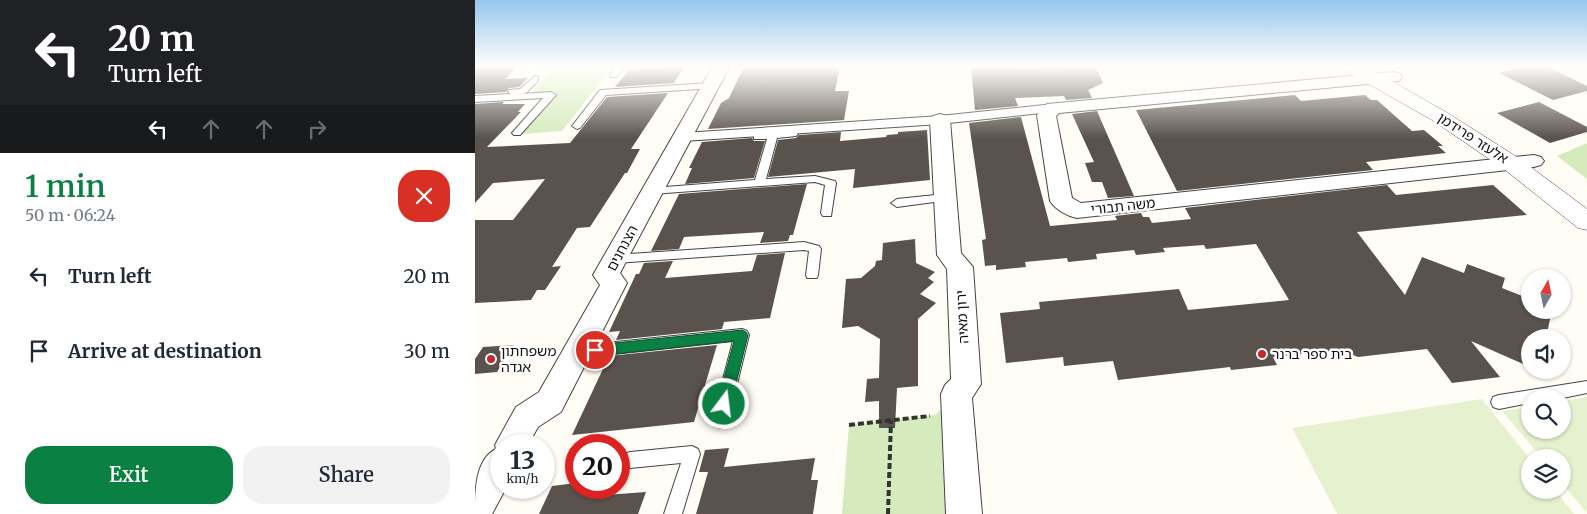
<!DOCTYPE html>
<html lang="en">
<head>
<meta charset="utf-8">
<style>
	body { margin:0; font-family:Merriweather,"Noto Sans Hebrew",serif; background:#f2f2f3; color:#1f2937; height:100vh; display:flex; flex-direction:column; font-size:19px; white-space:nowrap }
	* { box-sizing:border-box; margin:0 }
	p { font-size:16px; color:#747a83 }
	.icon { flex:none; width:28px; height:28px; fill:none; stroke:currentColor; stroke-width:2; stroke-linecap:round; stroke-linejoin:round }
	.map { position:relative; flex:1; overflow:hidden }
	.drawer { display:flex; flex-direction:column; background:#fff; width:475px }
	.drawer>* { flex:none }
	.banner { background:#202124; color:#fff; overflow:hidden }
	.needle { width:32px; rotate:9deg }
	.controls { position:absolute; left:1046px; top:269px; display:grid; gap:10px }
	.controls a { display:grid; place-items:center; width:50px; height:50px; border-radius:50%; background:#fff; box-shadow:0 1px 4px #0004; font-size:25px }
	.speed { position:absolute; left:15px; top:434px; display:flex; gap:10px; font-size:25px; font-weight:700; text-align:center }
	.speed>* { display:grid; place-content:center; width:65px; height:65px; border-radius:50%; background:#fff; box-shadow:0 1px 4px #0004; line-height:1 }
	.speed small { font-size:12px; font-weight:400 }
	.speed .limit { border:8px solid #d22; background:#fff; color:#111 }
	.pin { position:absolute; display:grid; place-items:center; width:42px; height:42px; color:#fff; margin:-21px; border:2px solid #fff; border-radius:50%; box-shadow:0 1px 5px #0007 }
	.me { position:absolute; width:55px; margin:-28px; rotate:15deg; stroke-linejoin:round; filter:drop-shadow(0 0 4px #0008) }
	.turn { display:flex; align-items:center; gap:18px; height:105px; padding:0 25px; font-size:22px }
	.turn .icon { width:65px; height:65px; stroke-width:2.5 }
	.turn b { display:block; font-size:35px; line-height:42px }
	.lanes { display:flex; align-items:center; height:48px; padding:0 25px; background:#0003; justify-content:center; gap:25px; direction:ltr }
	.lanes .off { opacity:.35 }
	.round { display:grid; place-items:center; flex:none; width:52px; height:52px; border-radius:20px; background:#f2f2f3 }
	.summary { display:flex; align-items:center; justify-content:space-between; height:85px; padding:0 25px }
	h1 { font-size:30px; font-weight:600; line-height:38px; color:#0b8043 }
	.primary-button { display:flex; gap:10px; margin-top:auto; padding:10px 25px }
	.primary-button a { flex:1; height:58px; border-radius:20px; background:#0b8043; color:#fff; font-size:20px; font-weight:600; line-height:58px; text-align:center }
	.primary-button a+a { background:#f2f2f3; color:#1f2937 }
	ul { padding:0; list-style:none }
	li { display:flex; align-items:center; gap:15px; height:75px; padding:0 25px }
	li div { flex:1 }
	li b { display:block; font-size:19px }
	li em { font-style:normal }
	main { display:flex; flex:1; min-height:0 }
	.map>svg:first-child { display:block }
	.green { fill:#d5ebbd }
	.pitch { fill:#e6f2cf }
	.building { fill:#5a524d }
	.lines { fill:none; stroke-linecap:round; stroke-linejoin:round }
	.service-casing { stroke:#444; stroke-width:2 }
	.pedestrian-casing { stroke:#444; stroke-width:2 }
	.minor-casing { stroke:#444; stroke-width:2 }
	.tertiary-casing { stroke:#444; stroke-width:1 }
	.path { stroke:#333; stroke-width:4; stroke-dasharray:6 3; stroke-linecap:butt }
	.service { fill:#fff; fill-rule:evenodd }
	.pedestrian { fill:#fff; fill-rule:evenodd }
	.minor { fill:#fff; fill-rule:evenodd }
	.tertiary { fill:#fff; fill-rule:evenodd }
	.route { fill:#0b8043; stroke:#07532c }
	.poi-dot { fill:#c4262e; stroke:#fff; stroke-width:2 }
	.labels { text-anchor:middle; stroke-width:5; stroke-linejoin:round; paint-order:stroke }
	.street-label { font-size:14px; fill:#111; stroke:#fff }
	.poi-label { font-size:14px; fill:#111; stroke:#fff; text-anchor:start }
</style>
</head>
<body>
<main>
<section class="drawer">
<div class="banner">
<div class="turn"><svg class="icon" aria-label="left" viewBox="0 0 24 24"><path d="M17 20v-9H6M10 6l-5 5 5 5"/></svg><div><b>20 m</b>Turn left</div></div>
<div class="lanes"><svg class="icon" aria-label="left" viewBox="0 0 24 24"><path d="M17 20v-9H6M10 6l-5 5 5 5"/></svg><svg class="icon off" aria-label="ahead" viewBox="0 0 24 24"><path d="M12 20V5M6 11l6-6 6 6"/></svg><svg class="icon off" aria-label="ahead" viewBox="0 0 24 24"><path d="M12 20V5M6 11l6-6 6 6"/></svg><svg class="icon off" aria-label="right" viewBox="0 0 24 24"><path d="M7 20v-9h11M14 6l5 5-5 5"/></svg></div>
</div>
<div class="summary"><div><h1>1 min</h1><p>50 m · 06:24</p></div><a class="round" style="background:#d93025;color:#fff"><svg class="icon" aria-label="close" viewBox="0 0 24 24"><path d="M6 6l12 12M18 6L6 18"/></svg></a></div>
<ul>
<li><svg class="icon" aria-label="left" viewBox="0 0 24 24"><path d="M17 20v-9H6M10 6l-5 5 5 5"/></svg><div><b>Turn left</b></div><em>20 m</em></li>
<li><svg class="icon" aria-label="arrive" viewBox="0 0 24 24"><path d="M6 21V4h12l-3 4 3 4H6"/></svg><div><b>Arrive at destination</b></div><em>30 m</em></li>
</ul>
<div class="primary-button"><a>Exit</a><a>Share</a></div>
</section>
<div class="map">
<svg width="1112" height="514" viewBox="0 0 1112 514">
	<rect width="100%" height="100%" fill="#fffdf5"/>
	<path class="green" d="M62,66H138L87,131L47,134L82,93L55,94L78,69L58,70Z
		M1112,143V179L1082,156Z
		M481,394L489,514H367L374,425L460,415Z"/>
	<path class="pitch" d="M1112,397V513L1088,484V458L1066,457L1027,411L1055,407V430H1088V401Z
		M1007,399L1055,459V490H1080L1099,514H862L817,428Z"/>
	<path class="building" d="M0,66H43L30,79L53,78L44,87L34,88L31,92L0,94Z
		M269,66H365L360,91H374L369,120L233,129L246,103L254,98Z
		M496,66H543L544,69L621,66L628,83L613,90L617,98L591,100L589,96L540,98L543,106L500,110Z
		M1051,66H1071L1112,86V91L1078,100L1024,73Z
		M209,67L199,83L140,87L154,70Z
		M193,93L156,149H165L152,173H150L115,227L102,228L77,267L86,266L70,290H62L56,300L0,303V220H38L70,179L18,183L0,203V104L29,102L27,104H50L43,112H46L12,147L95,143L132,97Z
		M820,95L826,101L890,95L896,100H902L937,131L949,130L968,146H963L971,153L891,162L898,170L702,191L661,110Z
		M1064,102L1112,127V132L1075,143L1022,113Z
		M622,111L659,196L633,198L627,182H617L610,163L619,162L597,114Z
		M546,117L575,226L642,220L640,216L666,213L668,217H674L677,223L716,219L710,208L912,185L921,195L1018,185L1052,215L882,232L930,295L947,257L989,273L992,264L1030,278L1027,288L1055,299V310H1077L1071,338H1055V367L996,341L1025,377L977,383L952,349L883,357L865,350L798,357L802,365L756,370L755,367L643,380L638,361L589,366L588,357L531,363L525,313L565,309L564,302L704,289L713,310L814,300L781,244L731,249L729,245L688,248L690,252L661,255L659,250L621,254L622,259L593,262L592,258L550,262L551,267L521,270V265L510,266L507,240L511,239L494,123Z
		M452,130L455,180L378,188L380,169L293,177L303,140L321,138L324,135L366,132L365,141L411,137L412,135L423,134V132Z
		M277,138L279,141H290L279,178L210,184L217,168H214L227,142Z
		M332,184L318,235H315L313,241L285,243L289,232L209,237L204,249L176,251L204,194Z
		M440,239L441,263L460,272L453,278L459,282L445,294L461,303L443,319V386L422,388L420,428H404V401L390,402L392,379L404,378L405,339L383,326L367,328L371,279L386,278L400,266L401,261L407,260L408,243Z
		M310,253L295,318L249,322L247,329L141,340L145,331L134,332L161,274H164L169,263L198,261L190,278L277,271L282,255Z
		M39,345L22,372L0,374V359L8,347Z
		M242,345L219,422L97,435L134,356Z
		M254,448L249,467L340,458L336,480H343L338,514H221L233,472H224L230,450Z
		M101,483V488H134L131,495L171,492L163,514H64L77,486Z"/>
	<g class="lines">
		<g class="service-casing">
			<path id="service" d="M141,66H150L142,77H136L135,75Z
				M60,76L63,77V81L51,93L47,94L76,92L81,95L45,135H39L37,133L68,98L0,102V96L36,94L33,92L34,90L45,89Z
				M236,83L239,84V88L131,95L105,128L102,129L97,126L125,90Z
				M318,131L323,134L321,136L302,138L291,179L340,176L360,181L361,183L356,216H348L346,213L350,185L340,182L177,194L171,191L177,188L280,180L292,139H279V135Z
				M470,194L474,196L476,198L474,200L422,207L416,203L422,199Z
				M329,242L344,246L346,249L343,275L342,278H332L331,275L334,251L329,250L140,263L134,259L140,255Z
				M267,329L272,331L274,335L253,421L251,426L245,428L239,426L237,421L258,341L102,358L97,356L95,352L97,348L102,346Z
				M1112,381V393L1088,398H1055V403L1024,409L1018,407L1016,402L1018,397L1024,395Z
				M217,446L223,449L225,454L207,514H189L206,463L155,468L149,466L147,460L149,454L155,452Z"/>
		</g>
		<g class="pedestrian-casing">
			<path id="pedestrian" d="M579,104L586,108L584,111L465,124L208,141L203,140L201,137L203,134L208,133L465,116Z"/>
		</g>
		<g class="minor-casing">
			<path id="minor" d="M238,66H255L145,273L152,283L86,412L63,427L53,445H26V488H31L17,514H0C0,492 0,459 21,449L20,445L41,407L64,392L125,285L118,275Z
				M918,72L924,73L927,77L924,81L584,113L581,116L597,198L606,203L1059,155L1066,157L1069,161L1066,165L1059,167L602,218C592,216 581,210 575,201L562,115L572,104Z
				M465,114L472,116L475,120L486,253L498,267L506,384L497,398L507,514H471L466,394L470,385L476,379L472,269L462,255L455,120L458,116Z"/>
		</g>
		<g class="tertiary-casing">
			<path id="tertiary" d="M867,66H890L971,112L1045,159L1112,209V230L1103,228L1029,169L957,120L869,70Z"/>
		</g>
		<path class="path" d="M374,425L455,416
			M413,514L416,420"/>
		<use href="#service" class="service"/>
		<use href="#pedestrian" class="pedestrian"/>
		<use href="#minor" class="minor"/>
		<use href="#tertiary" class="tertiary"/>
	</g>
	<linearGradient id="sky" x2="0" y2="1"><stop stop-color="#95c6ee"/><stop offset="0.48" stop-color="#fffefa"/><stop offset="1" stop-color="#fffefa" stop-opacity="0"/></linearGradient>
	<rect width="1112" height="138" fill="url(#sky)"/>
	<path class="route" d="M267,330L271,332L273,335L256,404L254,408L249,410L244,408L242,404L259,341L120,356L115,354L113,350L115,347L120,345Z"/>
	<g class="poi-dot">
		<circle cx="787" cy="354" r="5"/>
		<circle cx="16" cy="359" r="5"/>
	</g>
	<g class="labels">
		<g class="street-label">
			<text transform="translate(998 138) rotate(33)" y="5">אלעזר פרידמן</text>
			<text transform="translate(648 206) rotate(-6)" y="5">משה תבורי</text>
			<text transform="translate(147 248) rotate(-62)" y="5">הצנחנים</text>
			<text transform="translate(487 317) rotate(-93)" y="5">ירון מאיה</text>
		</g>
		<g class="poi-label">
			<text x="26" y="356">משפחתון<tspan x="26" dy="16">אגדה</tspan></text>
			<text x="797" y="359">בית ספר ברנר</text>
		</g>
	</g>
</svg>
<div class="controls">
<a><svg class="needle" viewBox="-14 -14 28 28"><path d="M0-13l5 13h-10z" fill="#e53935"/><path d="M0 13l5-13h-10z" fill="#747a83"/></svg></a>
<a><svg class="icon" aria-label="sound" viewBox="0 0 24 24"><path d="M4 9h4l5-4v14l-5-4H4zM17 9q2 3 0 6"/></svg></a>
<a><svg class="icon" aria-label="search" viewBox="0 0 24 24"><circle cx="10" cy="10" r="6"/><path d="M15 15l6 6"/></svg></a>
<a><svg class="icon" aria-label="layers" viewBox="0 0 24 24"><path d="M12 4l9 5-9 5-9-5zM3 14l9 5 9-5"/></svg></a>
</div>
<div class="speed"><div>13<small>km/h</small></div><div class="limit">20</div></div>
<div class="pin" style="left:120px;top:350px;background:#d93025"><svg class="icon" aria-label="arrive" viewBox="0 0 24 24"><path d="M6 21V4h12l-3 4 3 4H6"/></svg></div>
<svg class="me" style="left:249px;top:404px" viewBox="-20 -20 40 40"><circle r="17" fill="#0b8043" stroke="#fff" stroke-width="3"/><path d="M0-11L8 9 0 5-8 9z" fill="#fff"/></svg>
</div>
</main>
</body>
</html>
